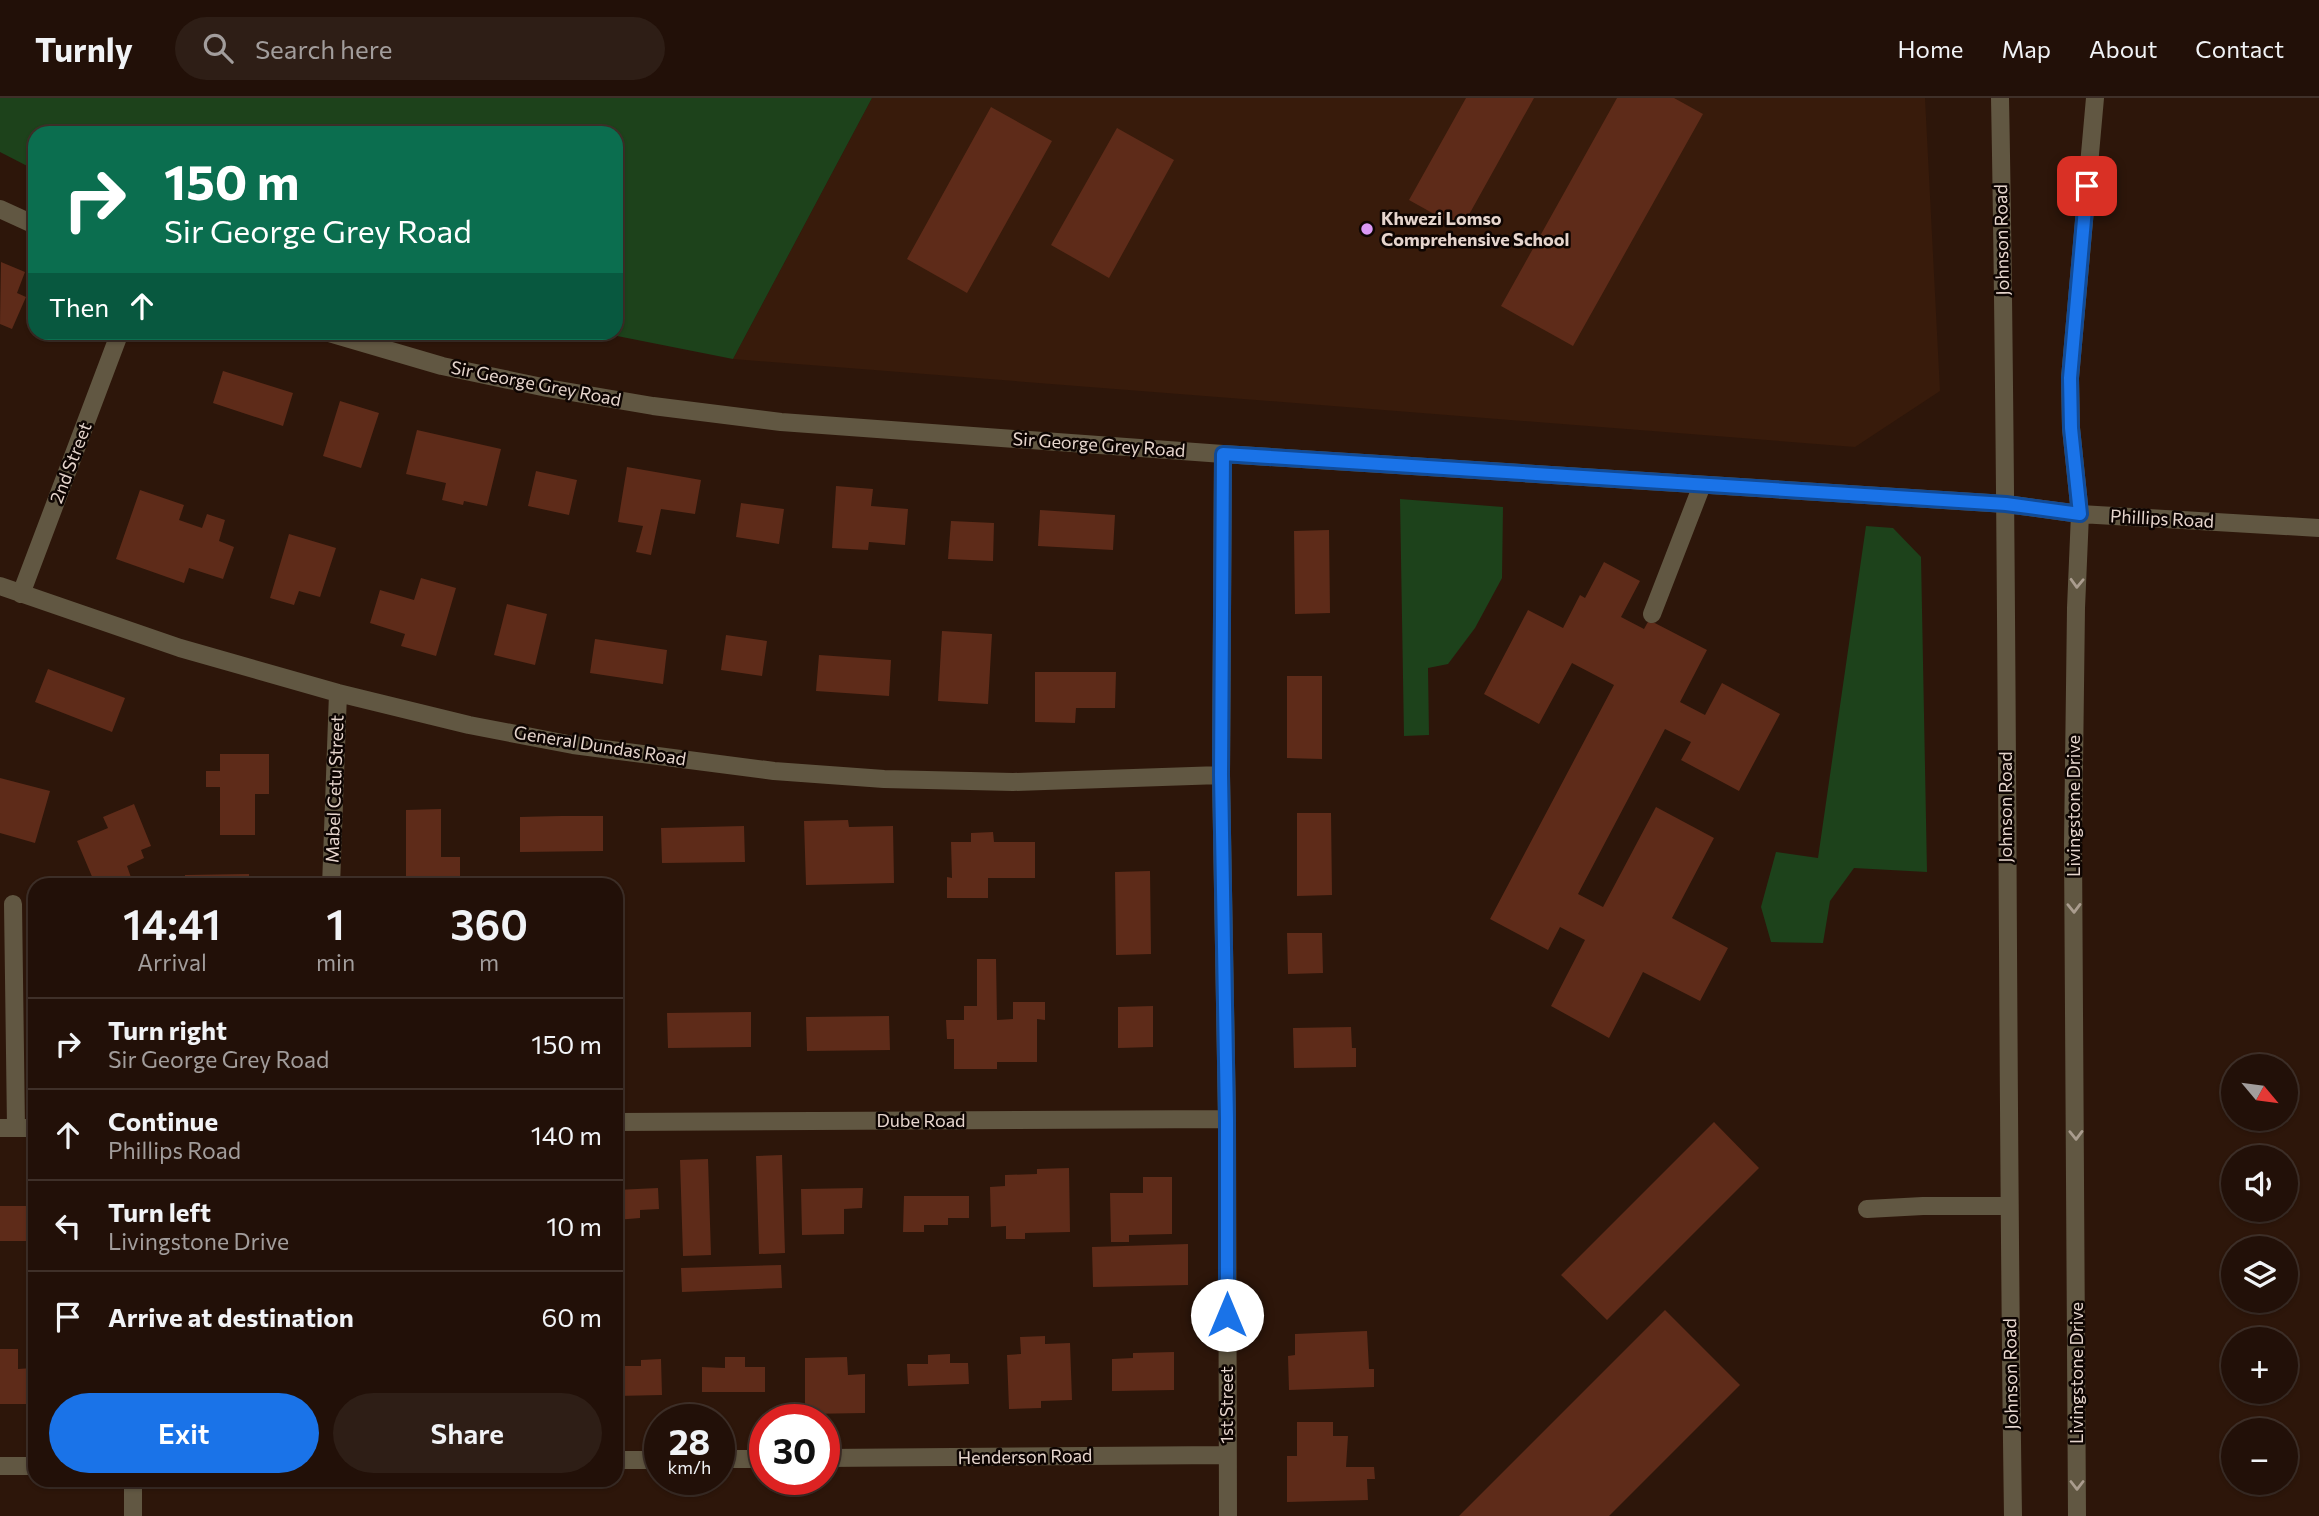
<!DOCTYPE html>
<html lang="en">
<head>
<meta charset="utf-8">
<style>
	body { margin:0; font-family:Commissioner,sans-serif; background:#2e1e16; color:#f1f3f6; height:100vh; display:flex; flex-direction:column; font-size:26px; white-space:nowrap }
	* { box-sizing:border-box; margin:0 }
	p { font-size:23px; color:#a29d9c }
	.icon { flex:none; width:38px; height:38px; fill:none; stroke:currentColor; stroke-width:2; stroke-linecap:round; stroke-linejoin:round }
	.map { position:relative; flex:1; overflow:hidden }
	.sheet { position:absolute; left:28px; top:780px; width:595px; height:609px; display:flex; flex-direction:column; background:#221008; border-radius:21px; box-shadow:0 2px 5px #0004,0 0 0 2px #3f3029 }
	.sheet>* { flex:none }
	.guide { position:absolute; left:28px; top:28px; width:595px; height:214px; border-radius:21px; box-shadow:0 2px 5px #0004,0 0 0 2px #3f3029; background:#0b6e4f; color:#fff; overflow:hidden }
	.needle { width:46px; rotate:119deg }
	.buttons { position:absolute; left:2221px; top:956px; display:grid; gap:14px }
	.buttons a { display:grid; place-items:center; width:77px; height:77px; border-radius:50%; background:#221008; box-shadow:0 2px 5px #0004,0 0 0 2px #3f3029; font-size:35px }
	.speed { position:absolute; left:644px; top:1306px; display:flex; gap:14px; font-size:35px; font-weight:700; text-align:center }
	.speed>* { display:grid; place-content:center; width:91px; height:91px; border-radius:50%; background:#221008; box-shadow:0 2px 5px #0004,0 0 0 2px #3f3029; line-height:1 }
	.speed small { font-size:18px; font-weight:400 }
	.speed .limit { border:10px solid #d22; background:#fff; color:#111 }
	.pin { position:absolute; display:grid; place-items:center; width:60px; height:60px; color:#fff; margin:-30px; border-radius:14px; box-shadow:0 4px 10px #0006 }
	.me { position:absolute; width:77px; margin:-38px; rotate:0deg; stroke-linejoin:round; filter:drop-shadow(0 0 5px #0008) }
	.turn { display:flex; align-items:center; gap:24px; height:147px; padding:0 21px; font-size:32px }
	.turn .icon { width:91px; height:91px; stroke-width:2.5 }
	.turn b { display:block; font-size:49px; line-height:60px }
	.then { display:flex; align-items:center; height:66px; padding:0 21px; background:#0003; gap:14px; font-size:26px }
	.eta { display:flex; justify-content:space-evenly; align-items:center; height:119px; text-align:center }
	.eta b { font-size:42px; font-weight:600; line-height:49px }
	.action { display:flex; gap:14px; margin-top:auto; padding:14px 21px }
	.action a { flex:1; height:80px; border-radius:42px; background:#1a73e8; color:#fff; font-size:28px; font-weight:600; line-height:80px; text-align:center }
	.action a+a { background:#2e1e16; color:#f1f3f6 }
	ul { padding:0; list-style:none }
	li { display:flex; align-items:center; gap:21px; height:91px; padding:0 21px; border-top:2px solid #3f3029 }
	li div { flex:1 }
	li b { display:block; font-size:26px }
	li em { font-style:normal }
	header { display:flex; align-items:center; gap:42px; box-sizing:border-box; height:98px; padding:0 35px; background:#221008; border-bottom:2px solid #3f3029 }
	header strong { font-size:33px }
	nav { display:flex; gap:38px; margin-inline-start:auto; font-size:24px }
	.search { width:490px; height:63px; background:#2e1e16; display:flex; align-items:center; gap:18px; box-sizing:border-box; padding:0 24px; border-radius:38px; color:#a29d9c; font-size:26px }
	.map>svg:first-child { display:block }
	.built { fill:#381b0b }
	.green { fill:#1d421b }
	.building { fill:#5e2b19 }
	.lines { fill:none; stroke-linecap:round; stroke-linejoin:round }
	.minor { stroke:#615742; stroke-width:18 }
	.oneway { stroke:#aa9c8e }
	.route-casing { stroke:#114b97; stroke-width:18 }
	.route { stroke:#1a73e8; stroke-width:12 }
	.poi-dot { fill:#db99f5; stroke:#0e0502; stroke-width:2.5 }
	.labels { text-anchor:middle; stroke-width:5; stroke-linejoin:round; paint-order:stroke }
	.poi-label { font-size:18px; font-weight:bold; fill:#e6d5cd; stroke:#0e0502; text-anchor:start }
	.street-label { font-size:18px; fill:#e6d5cd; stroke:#0e0502 }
</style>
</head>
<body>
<header>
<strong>Turnly</strong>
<div class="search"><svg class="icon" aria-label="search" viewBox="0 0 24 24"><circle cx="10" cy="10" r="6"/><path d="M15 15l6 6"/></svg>Search here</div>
<nav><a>Home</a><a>Map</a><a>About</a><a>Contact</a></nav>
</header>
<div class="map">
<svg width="2319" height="1418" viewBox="0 0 2319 1418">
	<rect width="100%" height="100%" fill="#2d160a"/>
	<path class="built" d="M872,0H1925L1940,293L1855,349L733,261Z"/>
	<path class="green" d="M0,0H872L733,261L602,235L616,234V35H35V72L0,54Z
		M1400,401L1503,409L1502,480L1475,530L1448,566L1428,570L1429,637L1404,638Z
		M1866,428L1893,430L1921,459L1927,774L1854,770L1830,803L1823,845L1771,844L1761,809L1776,754L1818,760Z"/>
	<path class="building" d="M1466,0H1534L1461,131L1409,102Z
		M1617,0H1674L1703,16L1573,248L1501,208Z
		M991,9L1052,43L967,195L907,161Z
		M1117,30L1174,62L1109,180L1051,147Z
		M1,164L25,174L17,195L26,199L12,231L0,226Z
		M223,273L293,295L283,328L213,305Z
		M340,303L379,315L361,370L323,358Z
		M417,332L501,351L487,408L464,403L463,407L442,402L446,385L406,376Z
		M627,369L701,382L695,416L661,411L651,457L636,454L643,428L618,424Z
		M536,373L577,382L569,417L528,408Z
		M836,388L873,391L871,408L908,411L905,447L869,444L868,452L832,450Z
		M140,392L184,407L179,422L202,430L207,416L225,422L219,443L234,449L223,481L189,470L184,485L116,461Z
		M741,405L784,411L779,446L736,439Z
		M1040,412L1115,417L1113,452L1038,448Z
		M951,423L994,425L993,463L948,461Z
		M1329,432L1330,515L1295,516L1294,433Z
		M289,436L336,450L320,499L299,493L294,507L270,500Z
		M1604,464L1640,483L1621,519L1644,531L1649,522L1707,552L1680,604L1705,617L1722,585L1780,616L1739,693L1681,662L1691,644L1665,631L1578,796L1603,809L1656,709L1714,740L1672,820L1728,850L1700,903L1643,874L1609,940L1551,908L1585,842L1560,829L1548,852L1490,821L1614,587L1572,565L1539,626L1484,596L1528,512L1563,530L1580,497L1585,500Z
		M421,480L456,490L436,558L401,548L405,536L370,525L380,492L414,502Z
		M507,506L547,516L535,567L494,557Z
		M942,533L992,536L988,606L938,603Z
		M726,537L767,543L762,578L721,572Z
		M595,541L667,552L663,586L590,575Z
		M819,557L891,562L889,598L816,593Z
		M48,571L125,600L112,634L35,604Z
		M1035,574H1116L1115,610H1076L1075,625L1035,624Z
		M1287,578H1322V661L1287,660Z
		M220,656H269V696H255V737H220V689H206V673H220Z
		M0,680L50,693L35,745L0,735Z
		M134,706L151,748L141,752L144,760L127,768L134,788H96L77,743L108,730L103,719Z
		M441,711V759H460V788H406V712Z
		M1297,715H1331L1332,797L1297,798Z
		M561,718H603V753L520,754V719Z
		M848,722L849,729L893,728L894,785L806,787L804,723Z
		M744,728L745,764L662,765L661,730Z
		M993,734L994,744H1035V780H988V800H947V779L952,780L951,744H971V735Z
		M1150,773L1151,856L1116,857L1115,774Z
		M249,776V788H185V777Z
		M1287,835H1322L1323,875L1288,876Z
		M977,861H996L997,922L1013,921V904H1045V922L1037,921V964H997V971H954V941H947L946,922H964V908H977Z
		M1153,908V949L1118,950V909Z
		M751,914V949L668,950L667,915Z
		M889,918L890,952L807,953L806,919Z
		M1351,929L1352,950H1356V969L1294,970L1293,930Z
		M1714,1024L1759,1070L1607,1222L1561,1177Z
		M782,1057L785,1155L759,1156L756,1058Z
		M708,1061L711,1157L683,1158L680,1062Z
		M1069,1070L1070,1134L1025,1135V1141H1006V1128L991,1129L990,1089L1005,1088V1077L1037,1076V1071Z
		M1143,1079H1172V1136L1129,1137V1144H1111L1110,1095H1143Z
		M658,1090L659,1111L640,1112V1120L616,1122V1092Z
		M863,1090L862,1110L844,1111V1136L802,1137L801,1091Z
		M904,1098H969V1120H948V1127H924V1134H903Z
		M0,1108H30V1143H0Z
		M1188,1146V1187L1093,1189L1092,1149Z
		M781,1167L782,1190L682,1194L681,1170Z
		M1665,1212L1740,1287L1609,1418H1459Z
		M1367,1233L1369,1271H1374V1289L1289,1292L1288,1258L1295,1257V1236Z
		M1045,1238V1246L1070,1245L1072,1302L1041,1303V1310L1009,1311L1007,1257L1021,1256L1020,1239Z
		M0,1251H18V1271L32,1270L33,1306H0Z
		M1174,1254V1292L1112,1293V1261L1133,1260V1255Z
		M950,1256V1265H968L969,1286L908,1288L907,1266H928V1257Z
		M725,1259H745V1269H765V1294H702V1269L725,1270Z
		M847,1259L848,1277L865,1276V1315L805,1316V1260Z
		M661,1261L662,1297L616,1298V1278H620L619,1268H641V1262Z
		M1297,1324H1333V1338H1348L1346,1369H1374L1375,1381H1367L1368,1402L1287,1404V1358H1297Z"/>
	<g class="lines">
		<path class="minor" d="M2000,0C2009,473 2006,945 2013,1418
			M0,111L35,127
			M326,234L442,268L547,290L653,308L781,324L1223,356L2006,406L2080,416L2319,430
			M1223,356L1221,677L1227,1021L1228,1418
			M0,488L180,550L338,595L469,627L573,647L774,673L884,681L1013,684L1221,677
			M21,496L120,234
			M1652,516L1702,387
			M331,788L338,595
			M13,806L16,1029
			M616,1024L1227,1021
			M0,1030H35
			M1867,1111L1923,1108H2008
			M824,1360L1227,1357
			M719,1361H765
			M616,1362H660
			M0,1368H35
			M133,1382V1418
			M2077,1418L2073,746L2076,510L2080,416L2071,330L2070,280L2095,0"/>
	</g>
	<defs><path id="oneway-chevron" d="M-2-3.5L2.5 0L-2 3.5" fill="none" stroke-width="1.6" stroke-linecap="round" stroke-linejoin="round" transform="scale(1.75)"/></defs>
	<g class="oneway">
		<use href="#oneway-chevron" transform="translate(2077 485) rotate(92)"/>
		<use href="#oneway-chevron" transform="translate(2074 810) rotate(89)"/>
		<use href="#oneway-chevron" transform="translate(2076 1037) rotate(89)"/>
		<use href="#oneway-chevron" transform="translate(2077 1387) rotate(90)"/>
	</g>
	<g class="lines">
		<g class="route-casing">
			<path id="route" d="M1227,1217V1021L1221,677L1223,356L2006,406L2080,416L2071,330L2070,280L2087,88"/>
		</g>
		<use href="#route" class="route"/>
	</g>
	<circle class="poi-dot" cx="1367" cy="131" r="7"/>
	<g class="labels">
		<g class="poi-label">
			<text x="1381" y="127">Khwezi Lomso<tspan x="1381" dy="21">Comprehensive School</tspan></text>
		</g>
		<g class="street-label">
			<text transform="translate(2002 142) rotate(-91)" y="6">Johnson Road</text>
			<text transform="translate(536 286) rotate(11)" y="6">Sir George Grey Road</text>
			<text transform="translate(1099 347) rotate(4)" y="6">Sir George Grey Road</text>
			<text transform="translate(71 365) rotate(-69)" y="6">2nd Street</text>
			<text transform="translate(2162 421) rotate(3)" y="6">Phillips Road</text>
			<text transform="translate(600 648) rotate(9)" y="6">General Dundas Road</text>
			<text transform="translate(335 691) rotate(-88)" y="6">Mabel Cetu Street</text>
			<text transform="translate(2074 708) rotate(-90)" y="6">Livingstone Drive</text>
			<text transform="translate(2006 709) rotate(-90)" y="6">Johnson Road</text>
			<text x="921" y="1029">Dube Road</text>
			<text transform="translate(2077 1275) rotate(-90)" y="6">Livingstone Drive</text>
			<text transform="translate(2011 1276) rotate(-91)" y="6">Johnson Road</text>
			<text transform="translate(1227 1307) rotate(-90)" y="6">1st Street</text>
			<text transform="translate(1025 1359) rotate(-1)" y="6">Henderson Road</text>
		</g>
	</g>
</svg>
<div class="buttons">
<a><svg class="needle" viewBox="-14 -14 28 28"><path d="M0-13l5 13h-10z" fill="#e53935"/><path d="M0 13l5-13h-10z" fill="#a29d9c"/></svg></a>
<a><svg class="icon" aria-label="sound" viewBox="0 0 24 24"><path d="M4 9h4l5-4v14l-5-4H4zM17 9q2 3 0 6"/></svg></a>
<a><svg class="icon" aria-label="layers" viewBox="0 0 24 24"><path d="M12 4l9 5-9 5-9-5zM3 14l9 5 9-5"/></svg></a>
<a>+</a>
<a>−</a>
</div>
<div class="speed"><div>28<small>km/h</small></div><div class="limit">30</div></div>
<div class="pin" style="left:2087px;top:88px;background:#d93025"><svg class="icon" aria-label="arrive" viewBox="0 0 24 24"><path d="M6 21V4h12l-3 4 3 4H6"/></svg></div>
<svg class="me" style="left:1227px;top:1217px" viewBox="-20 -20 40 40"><circle r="19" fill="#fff"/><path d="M0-13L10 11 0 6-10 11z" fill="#1a73e8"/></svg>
<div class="guide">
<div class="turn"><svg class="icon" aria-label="right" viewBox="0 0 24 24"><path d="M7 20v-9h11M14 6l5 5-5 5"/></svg><div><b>150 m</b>Sir George Grey Road</div></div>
<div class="then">Then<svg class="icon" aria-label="ahead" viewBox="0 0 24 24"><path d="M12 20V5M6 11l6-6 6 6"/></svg></div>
</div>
<section class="sheet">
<div class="eta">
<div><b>14:41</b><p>Arrival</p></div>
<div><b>1</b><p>min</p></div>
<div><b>360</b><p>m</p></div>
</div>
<ul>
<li><svg class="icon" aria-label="right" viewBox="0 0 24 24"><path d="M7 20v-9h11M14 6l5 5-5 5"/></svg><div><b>Turn right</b><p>Sir George Grey Road</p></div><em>150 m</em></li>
<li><svg class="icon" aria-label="ahead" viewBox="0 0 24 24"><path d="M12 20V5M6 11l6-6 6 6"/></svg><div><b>Continue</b><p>Phillips Road</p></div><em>140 m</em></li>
<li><svg class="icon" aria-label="left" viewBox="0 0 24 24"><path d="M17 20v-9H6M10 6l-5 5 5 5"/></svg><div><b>Turn left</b><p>Livingstone Drive</p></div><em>10 m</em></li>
<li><svg class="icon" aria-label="arrive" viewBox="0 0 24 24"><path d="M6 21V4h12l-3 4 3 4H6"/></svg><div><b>Arrive at destination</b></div><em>60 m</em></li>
</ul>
<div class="action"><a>Exit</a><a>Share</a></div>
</section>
</div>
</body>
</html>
